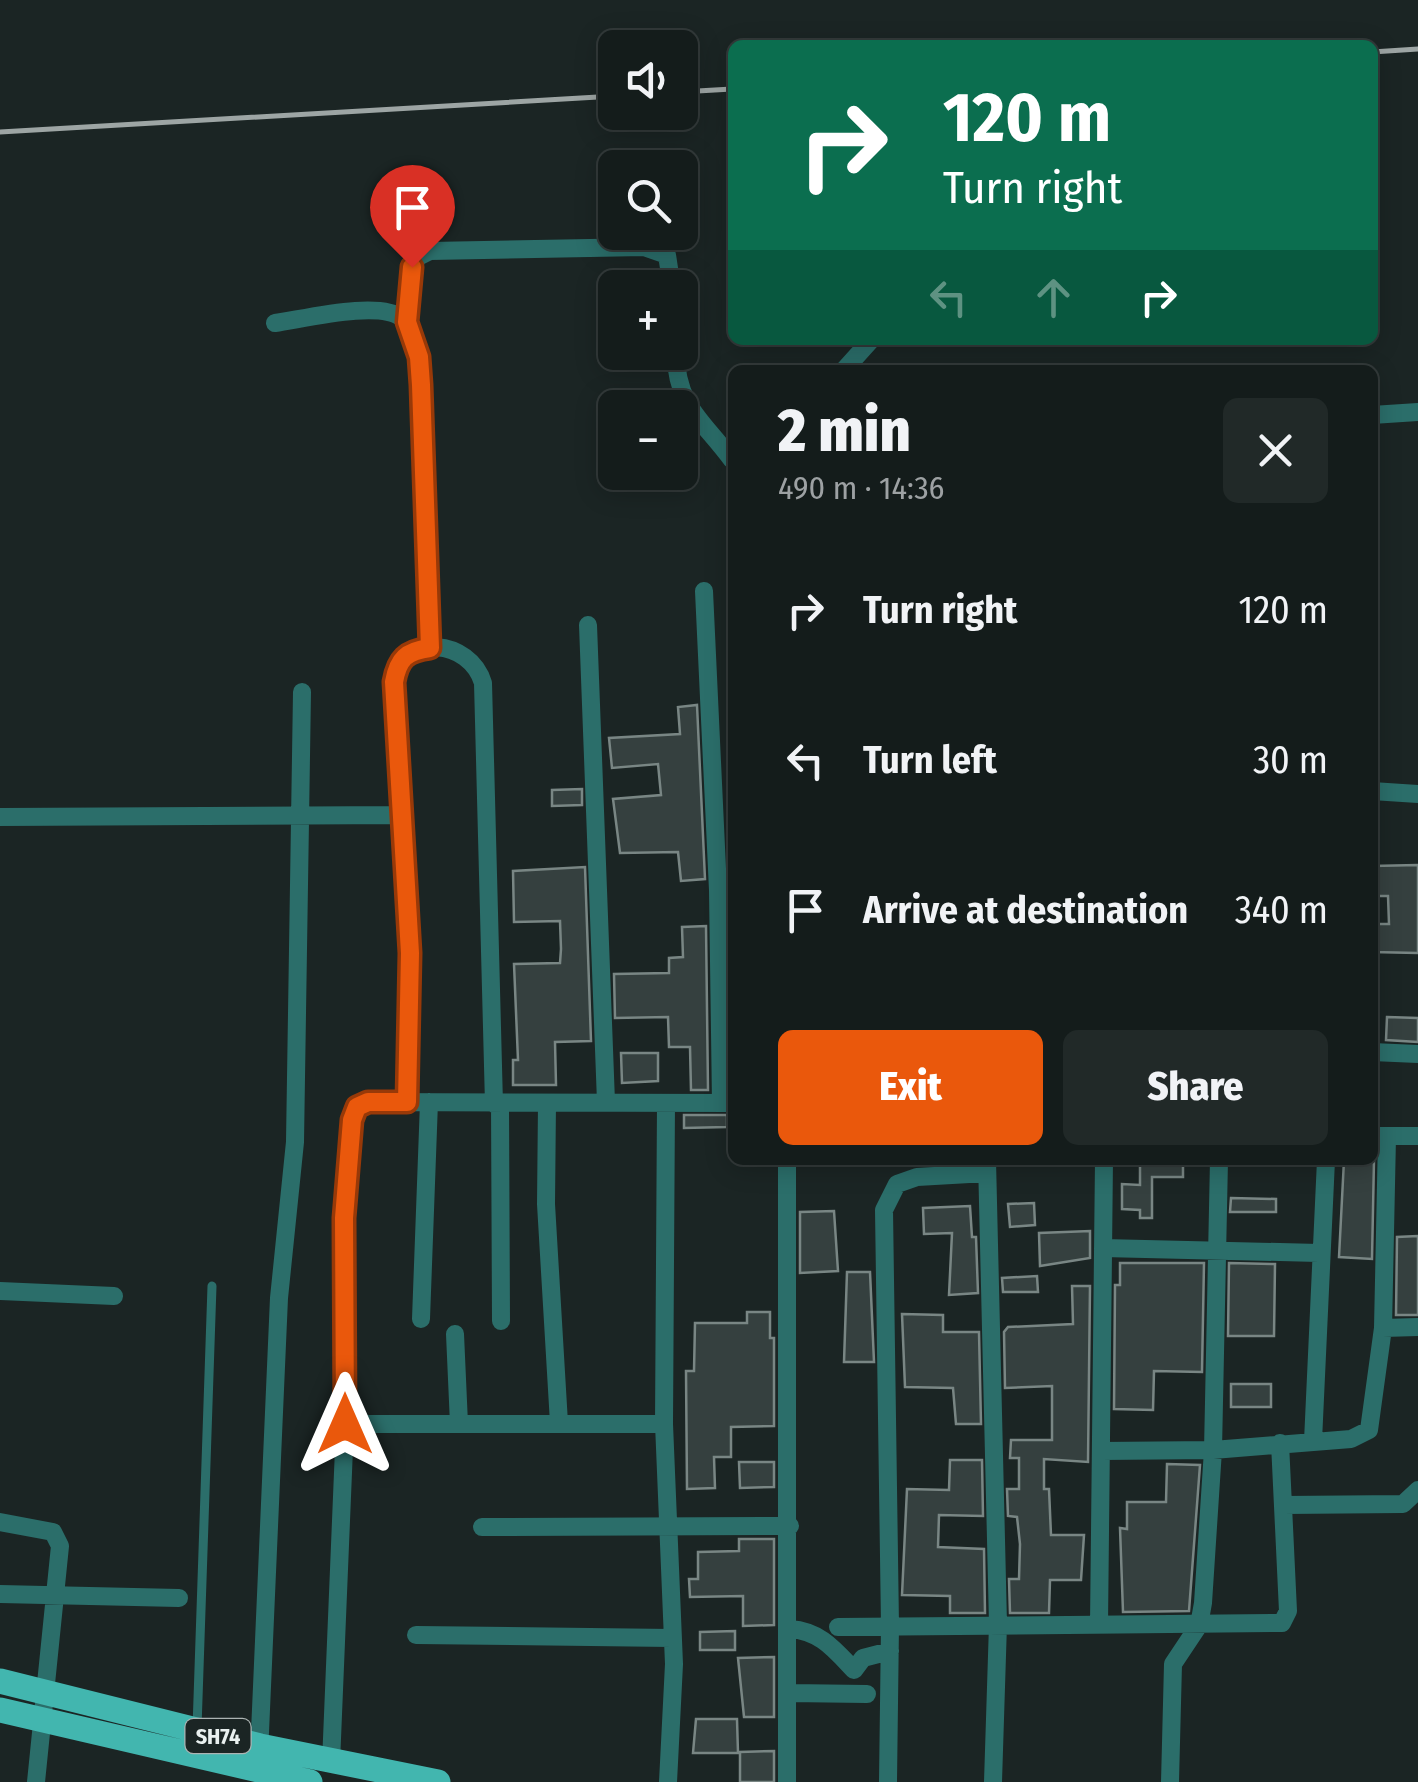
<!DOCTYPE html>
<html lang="en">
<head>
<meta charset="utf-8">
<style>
	body { margin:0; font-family:"Fira Sans Condensed",sans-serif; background:#212928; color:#f1f3f6; height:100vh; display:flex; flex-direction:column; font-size:38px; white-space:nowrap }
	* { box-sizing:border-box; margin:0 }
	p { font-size:32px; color:#9da1a3 }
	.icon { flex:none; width:55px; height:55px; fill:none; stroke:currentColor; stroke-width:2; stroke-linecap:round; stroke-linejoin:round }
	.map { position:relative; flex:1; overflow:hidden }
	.side { position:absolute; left:728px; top:365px; width:650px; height:800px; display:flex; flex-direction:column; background:#141c1b; border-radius:15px; box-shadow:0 5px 25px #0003,0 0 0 2px #333a3a }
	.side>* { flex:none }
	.top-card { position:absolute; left:728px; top:40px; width:650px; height:305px; border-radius:15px; box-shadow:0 5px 25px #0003,0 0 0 2px #333a3a; background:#0b6e4f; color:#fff; overflow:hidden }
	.tools { position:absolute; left:598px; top:30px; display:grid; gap:20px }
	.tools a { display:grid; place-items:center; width:100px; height:100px; border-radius:15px; background:#141c1b; box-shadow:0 5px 25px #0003,0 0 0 2px #333a3a; font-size:50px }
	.pin { position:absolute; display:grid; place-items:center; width:85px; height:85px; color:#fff; margin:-102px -42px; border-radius:50% 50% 50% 0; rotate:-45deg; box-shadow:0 0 10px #0007 }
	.pin .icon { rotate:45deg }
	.me { position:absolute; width:110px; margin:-55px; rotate:0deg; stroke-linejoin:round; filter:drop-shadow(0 0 8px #0008) }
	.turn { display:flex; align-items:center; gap:35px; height:210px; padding:0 50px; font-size:45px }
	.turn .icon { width:130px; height:130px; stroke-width:2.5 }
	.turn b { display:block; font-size:70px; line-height:85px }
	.lanes { display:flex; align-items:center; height:95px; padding:0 50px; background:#0003; justify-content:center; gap:50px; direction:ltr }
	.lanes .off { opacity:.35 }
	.round { display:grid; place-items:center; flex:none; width:105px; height:105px; border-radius:15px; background:#212928 }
	.headline { display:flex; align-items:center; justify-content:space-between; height:170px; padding:0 50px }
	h1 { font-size:60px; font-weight:800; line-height:75px }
	.button { display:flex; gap:20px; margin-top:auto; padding:20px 50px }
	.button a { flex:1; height:115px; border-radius:15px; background:#ea580c; color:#fff; font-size:40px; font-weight:800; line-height:115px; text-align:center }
	.button a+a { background:#212928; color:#f1f3f6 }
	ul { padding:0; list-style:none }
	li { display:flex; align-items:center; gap:30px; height:150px; padding:0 50px }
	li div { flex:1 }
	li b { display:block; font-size:38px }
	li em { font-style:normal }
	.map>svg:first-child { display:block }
	.building { fill:#35403f; stroke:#798684; stroke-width:2.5 }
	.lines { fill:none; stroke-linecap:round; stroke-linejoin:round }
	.lane { stroke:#2b6e6a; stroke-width:9 }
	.street { stroke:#2b6e6a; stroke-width:18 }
	.primary { stroke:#42b6af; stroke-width:25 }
	.rail { stroke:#9da5a4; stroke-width:5 }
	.route-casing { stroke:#983908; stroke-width:25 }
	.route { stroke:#ea580c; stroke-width:18 }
	.labels { text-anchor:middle; stroke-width:9; stroke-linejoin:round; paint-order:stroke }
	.shield { fill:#1b2524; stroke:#abb3b2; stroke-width:2.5 }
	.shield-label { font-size:22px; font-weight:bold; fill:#e9f0ef }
</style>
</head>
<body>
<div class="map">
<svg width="1418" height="1782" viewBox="0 0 1418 1782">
	<rect width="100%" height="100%" fill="#1b2524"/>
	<path class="building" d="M697,705L705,879L681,881L678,852L620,853L613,799L661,795L658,764L612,768L609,738L680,734L678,707Z
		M582,789V805L552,806V790Z
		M1418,865V953L1372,952V924H1389L1388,896H1372V866Z
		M585,867L591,1041L555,1042L556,1085H513V1060H518L514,964L560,963L561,949L560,921L514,922L513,871Z
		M706,926L708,1090H691L690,1047H669L668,1017L615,1018L614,974L669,973V958L683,957L682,927Z
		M1387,1017L1418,1018V1042L1386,1040Z
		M621,1053H658V1081L622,1083Z
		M684,1115H727V1127L684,1128Z
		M1140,1160H1183V1177H1152V1218H1140V1210L1122,1209V1184L1140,1185Z
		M1344,1160H1374L1372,1259L1339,1257Z
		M1231,1198L1276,1199V1212H1230Z
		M1034,1203L1035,1225L1010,1227L1008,1204Z
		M970,1206L972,1237H976L978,1293L949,1295L952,1233L924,1234L923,1208Z
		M834,1211L838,1271L800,1273V1212Z
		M1090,1231V1258L1040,1266L1039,1233Z
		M1418,1236V1315H1396L1397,1237Z
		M1120,1263H1204L1202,1372L1154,1371L1153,1410L1114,1409L1115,1285H1120Z
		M1229,1263L1275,1264L1274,1336H1228Z
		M847,1272H870L874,1362H844Z
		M1037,1276L1038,1292H1003L1002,1278Z
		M1072,1286H1090L1088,1462L1044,1459V1489H1049L1051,1535H1084L1081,1580H1050L1049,1613H1010L1009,1579H1019L1020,1544L1017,1517L1008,1516L1007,1489H1019V1458H1010L1011,1440H1052V1386L1005,1388L1004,1332L1008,1327L1073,1324Z
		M747,1312H770V1338H774V1426L731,1427V1457H714L715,1488L687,1489L686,1371H694L695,1323H747Z
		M902,1314L943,1315V1332H979L981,1424H956L953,1388L905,1387Z
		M1231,1384H1271V1407H1231Z
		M950,1460H982L983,1516L939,1515L938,1547L984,1549L985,1613H950V1596L902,1595L907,1489L949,1490Z
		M739,1462H774V1487L740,1488Z
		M1167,1464L1200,1465L1189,1611L1123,1612L1120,1528L1127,1529V1502H1166Z
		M739,1539H774V1625L743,1626V1596L690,1597L689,1579H698V1552L739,1551Z
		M735,1631V1650H700V1632Z
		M774,1657V1717H744L738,1658Z
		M696,1719H737L738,1753H693Z
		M774,1751V1782H740V1752Z"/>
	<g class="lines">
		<path class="lane" d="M197,1728L212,1286"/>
		<path class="street" d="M407,322L416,258L430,251L644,247L667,255L672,288
			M275,323C304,319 379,300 402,318C431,340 428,599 430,649
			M675,352C678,409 701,418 732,460
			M844,370L871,340
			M1372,415L1418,412
			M704,591L718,890L721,1103
			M588,625L606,1102
			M1372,791L1418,794
			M0,817L402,815
			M1372,1052L1418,1054
			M407,1102L409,953L394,682C403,632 470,639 483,683L494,1104
			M547,1103L546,1204L559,1423
			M666,1103L664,1424L674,1664L668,1782
			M500,1104L501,1321
			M1372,1136H1418
			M987,1160L998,1624L993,1782
			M1103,1248L1319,1253
			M0,1291L114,1296
			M421,1319L429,1102
			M1383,1328L1418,1327
			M455,1334L459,1424
			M345,1424H664
			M1313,1441L1326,1160
			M1101,1451L1213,1450L1351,1439L1369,1430L1383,1328L1387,1137
			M1283,1505L1403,1504L1418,1490
			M0,1522L53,1532L60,1546L36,1782
			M482,1527L790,1526
			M0,1594L179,1598
			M1099,1625L1104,1160
			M838,1627L1282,1623L1288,1611L1280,1443
			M790,1629C820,1631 834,1649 854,1670L863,1658L890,1651
			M416,1635L672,1638
			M789,1693L867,1694
			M259,1755L279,1298L295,1142L302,692
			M331,1763L345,1424L344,1218L349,1143L357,1107L368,1102L732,1103
			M787,1782V1160
			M888,1782L890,1626L884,1210L897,1184L917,1177L987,1173
			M1170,1782L1173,1664L1199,1625L1203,1603L1213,1450L1219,1160"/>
		<path class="primary" d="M0,1681L260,1746L438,1782
			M0,1710L310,1782"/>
		<path class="rail" d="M1372,52L1418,49
			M680,92L732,89
			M0,132L615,96"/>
	</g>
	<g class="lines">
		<g class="route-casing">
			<path id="route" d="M345,1424L344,1218L352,1120L357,1107L368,1102H407L410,953L394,682C398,659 406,651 430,648L421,385L419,357L407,322L412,267"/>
		</g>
		<use href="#route" class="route"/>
	</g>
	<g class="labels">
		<rect class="shield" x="185.5" y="1719" width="65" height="34" rx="8"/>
		<g class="shield-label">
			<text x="218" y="1744">SH74</text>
		</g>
	</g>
</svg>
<div class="tools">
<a><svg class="icon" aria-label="sound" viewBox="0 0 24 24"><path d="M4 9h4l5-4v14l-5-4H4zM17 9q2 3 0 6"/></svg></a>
<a><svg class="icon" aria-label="search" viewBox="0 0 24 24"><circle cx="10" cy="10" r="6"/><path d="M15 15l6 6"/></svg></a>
<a>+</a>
<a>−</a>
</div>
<div class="pin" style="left:412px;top:267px;background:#d93025"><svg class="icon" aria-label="arrive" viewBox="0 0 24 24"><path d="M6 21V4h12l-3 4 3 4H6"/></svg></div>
<svg class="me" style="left:345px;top:1424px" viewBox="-20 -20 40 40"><path d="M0-17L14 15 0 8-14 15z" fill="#ea580c" stroke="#fff" stroke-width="4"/></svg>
<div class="top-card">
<div class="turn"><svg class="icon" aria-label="right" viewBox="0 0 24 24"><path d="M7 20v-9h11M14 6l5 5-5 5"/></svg><div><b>120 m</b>Turn right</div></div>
<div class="lanes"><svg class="icon off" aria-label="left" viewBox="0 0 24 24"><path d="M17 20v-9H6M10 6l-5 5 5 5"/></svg><svg class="icon off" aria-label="ahead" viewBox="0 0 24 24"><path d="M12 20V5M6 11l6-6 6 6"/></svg><svg class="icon" aria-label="right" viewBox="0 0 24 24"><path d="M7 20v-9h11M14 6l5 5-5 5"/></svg></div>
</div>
<section class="side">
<div class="headline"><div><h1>2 min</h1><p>490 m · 14:36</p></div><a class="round"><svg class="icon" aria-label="close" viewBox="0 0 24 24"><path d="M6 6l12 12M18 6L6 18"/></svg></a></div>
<ul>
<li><svg class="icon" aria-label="right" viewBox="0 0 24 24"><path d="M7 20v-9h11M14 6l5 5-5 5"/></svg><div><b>Turn right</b></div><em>120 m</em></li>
<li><svg class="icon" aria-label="left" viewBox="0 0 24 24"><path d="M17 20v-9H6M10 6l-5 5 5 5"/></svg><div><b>Turn left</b></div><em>30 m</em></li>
<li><svg class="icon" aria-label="arrive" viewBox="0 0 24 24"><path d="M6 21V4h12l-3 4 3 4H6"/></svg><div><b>Arrive at destination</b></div><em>340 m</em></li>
</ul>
<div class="button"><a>Exit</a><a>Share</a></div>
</section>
</div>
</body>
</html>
